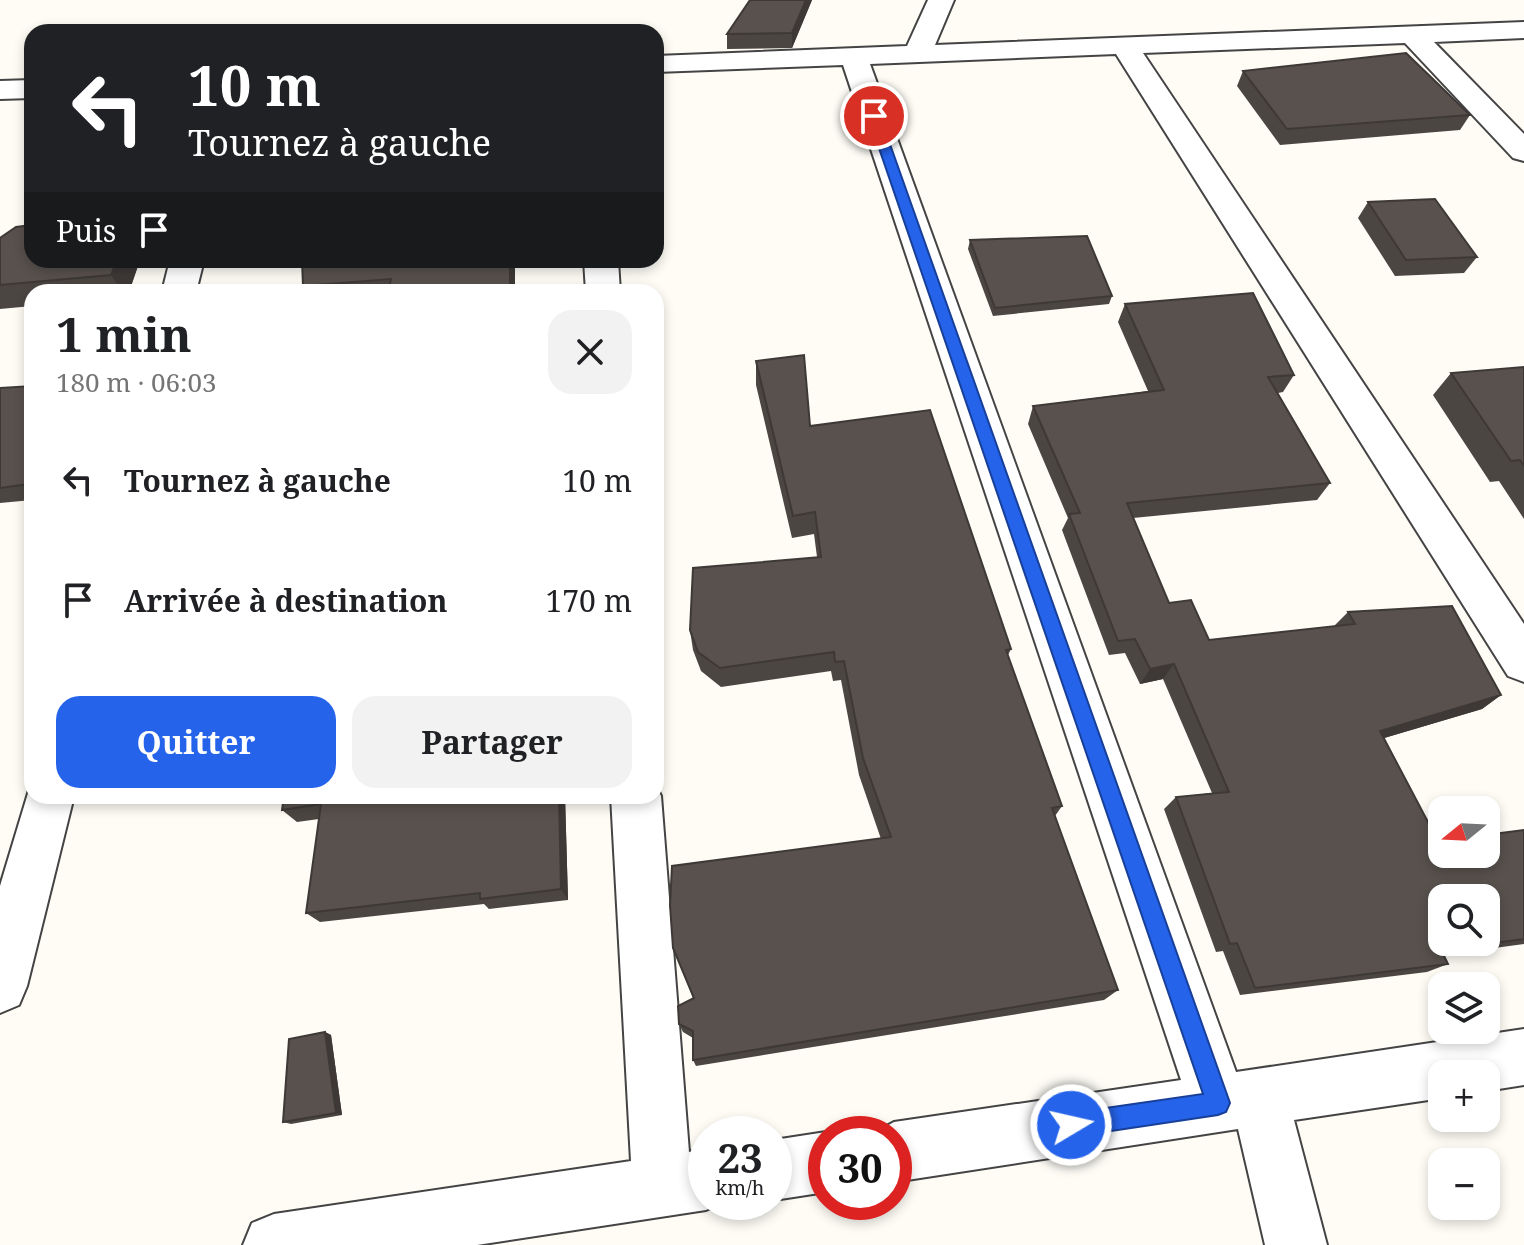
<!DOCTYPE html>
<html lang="fr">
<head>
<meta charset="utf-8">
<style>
	body { margin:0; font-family:"Noto Serif",serif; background:#f2f2f2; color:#202124; height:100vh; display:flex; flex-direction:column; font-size:30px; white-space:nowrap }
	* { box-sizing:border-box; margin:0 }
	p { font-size:26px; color:#757577 }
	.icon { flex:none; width:44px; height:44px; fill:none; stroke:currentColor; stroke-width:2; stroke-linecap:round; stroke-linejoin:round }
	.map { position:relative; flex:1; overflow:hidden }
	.sheet { position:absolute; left:24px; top:284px; width:640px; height:520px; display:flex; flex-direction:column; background:#fff; border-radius:24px; box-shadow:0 4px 12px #0003 }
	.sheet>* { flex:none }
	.hud { position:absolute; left:24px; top:24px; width:640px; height:244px; border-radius:24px; box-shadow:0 4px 12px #0003; background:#202124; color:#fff; overflow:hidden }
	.needle { width:52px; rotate:252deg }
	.buttons { position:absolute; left:1428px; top:796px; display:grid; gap:16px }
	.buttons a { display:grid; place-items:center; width:72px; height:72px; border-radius:16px; background:#fff; box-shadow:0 4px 12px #0003; font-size:40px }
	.speed { position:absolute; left:688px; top:1116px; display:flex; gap:16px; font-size:40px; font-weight:700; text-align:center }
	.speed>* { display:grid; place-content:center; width:104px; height:104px; border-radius:50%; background:#fff; box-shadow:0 4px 12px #0003; line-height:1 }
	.speed small { font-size:20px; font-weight:400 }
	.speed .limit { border:12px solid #d22; background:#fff; color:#111 }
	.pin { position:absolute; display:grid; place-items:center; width:68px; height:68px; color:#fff; margin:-34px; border:4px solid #fff; border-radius:50%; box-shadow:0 2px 8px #0007 }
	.me { position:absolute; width:88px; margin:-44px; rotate:81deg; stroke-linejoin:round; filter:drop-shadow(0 0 6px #0008) }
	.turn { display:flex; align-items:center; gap:28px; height:168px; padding:0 32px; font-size:36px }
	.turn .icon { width:104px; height:104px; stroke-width:2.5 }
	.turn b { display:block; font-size:56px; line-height:68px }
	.then { display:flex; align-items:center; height:76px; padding:0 32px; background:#0003; gap:16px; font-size:30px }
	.round { display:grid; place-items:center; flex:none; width:84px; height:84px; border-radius:24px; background:#f2f2f2 }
	.headline { display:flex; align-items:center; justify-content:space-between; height:136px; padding:0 32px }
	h1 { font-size:48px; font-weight:700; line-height:60px }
	.button { display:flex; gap:16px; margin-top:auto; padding:16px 32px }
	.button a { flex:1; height:92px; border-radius:24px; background:#2563eb; color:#fff; font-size:32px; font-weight:700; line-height:92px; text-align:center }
	.button a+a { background:#f2f2f2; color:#202124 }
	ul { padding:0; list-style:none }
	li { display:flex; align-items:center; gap:24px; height:120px; padding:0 32px }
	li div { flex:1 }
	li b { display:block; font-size:30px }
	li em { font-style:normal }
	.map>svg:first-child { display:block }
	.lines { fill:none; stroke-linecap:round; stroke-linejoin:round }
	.street-casing { stroke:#444; stroke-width:4 }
	.street { fill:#fff; fill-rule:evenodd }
	.wall { fill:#4c4643 }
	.shaded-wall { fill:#3e3937 }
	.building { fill:#58514e; stroke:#3e3937; stroke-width:2; fill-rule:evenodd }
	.route { fill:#2563eb; stroke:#184099; stroke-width:2 }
</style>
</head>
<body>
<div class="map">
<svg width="1524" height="1245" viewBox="0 0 1524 1245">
	<rect width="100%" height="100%" fill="#fefcf5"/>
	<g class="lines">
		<g class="street-casing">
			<path id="street" d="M928,0H954L935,45L1524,22V38L1434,42L1524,134V161L1513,158L1405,43L1143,53L1524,624V682L1508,676L1116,54L870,64L1236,1072L1524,1029V1085L1486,1091V1074H1442V1098L1294,1120L1327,1245H1265L1238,1129L894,1182V1134H872L894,1122L1181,1080L843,65L656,72V56L907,46Z
				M32,80V98L0,99V81Z
				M170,260H204L196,292H162Z
				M584,260H618L620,292H586Z
				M32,780V796H74L27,986L19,1005L0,1013V886Z
				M656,786L661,796L689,1152L706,1150V1202H725L706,1210L477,1245H243L252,1223L274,1214L631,1161L611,796H656Z
				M826,1132L830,1134H826V1192L774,1200V1140Z"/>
		</g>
		<use href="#street" class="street"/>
	</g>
	<path class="wall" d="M812,0L792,48L727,49V34Z
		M1243,71L1470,115L1460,130L1280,145L1237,86Z
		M1368,202L1477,257L1464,273L1395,276L1358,218Z
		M0,238L140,260L129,292H32V306L0,309Z
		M970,240L1112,296L1109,304L993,316L968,249Z
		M515,260V292H306L303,286Z
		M1125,304L1294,375L1283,392L1278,393L1330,483L1317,500L1133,518L1169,603L1209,640L1334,626L1348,612L1501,695L1482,709L1384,738L1438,841L1524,830V944L1443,955L1448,964L1427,972L1240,995L1223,951L1216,952L1164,809L1176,797L1212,793L1163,679L1140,684L1125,653L1109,655L1062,530L1068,518L1028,424L1033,406L1148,391L1118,322Z
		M756,361L810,426L1011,649L1008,655L1062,806L1055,816L1118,990L1104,1000L696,1066L693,1060V1038L683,1032L679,1024L693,998L673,948L881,839L859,775L841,680L833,681L831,671L721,687L701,671L693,650L690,630L817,557L814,534L792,538L756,385Z
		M1524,367V519L1499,481L1490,482L1433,395L1451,373Z
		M32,386V500L0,503V388Z
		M284,796H565L568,900L489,909L484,904L320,922L306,913L319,819L297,822L282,810Z
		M325,1032L331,1035L342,1115L291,1124L283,1122Z"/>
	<path class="shaded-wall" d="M806,0H812L792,48V33Z
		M117,260H140L129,292H123L111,275Z
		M510,260H515V292H510Z
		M1174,664L1163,679L1140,684L1150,669Z
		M1501,695L1482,709L1364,744L1380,731Z
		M559,796H565L568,900L561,889Z
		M325,1032L331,1035L342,1115L336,1113Z"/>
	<path class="building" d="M750,0H806L792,33L727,34Z
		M1406,53L1470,115L1287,129L1243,71Z
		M1435,199L1477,257L1406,260L1368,202Z
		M32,225V260H117L111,275L0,285V238L16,227Z
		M1087,236L1112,296L995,308L970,240Z
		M302,260H510V292H388L391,279L303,286Z
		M1253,293L1294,375L1268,377L1330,483L1127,503L1169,603L1191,600L1209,640L1355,624L1348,612L1452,606L1501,695L1380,731L1438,841H1442V854H1486V835L1524,830V939L1441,950L1448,964L1255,988L1237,943L1230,944L1176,797L1229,792L1174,664L1150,669L1135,639L1118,641L1069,514L1080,513L1033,406L1164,390L1125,304ZM1442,898H1486V942H1442Z
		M804,355L810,426L930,410L1011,649L1006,650L1062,806L1052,808L1118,990L693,1060V1031L679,1024L678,1006L694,998L673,948L670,905L672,866L891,837L863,758L844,661L835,662L834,652L720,668L698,652L690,630L693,568L821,557L815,512L793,516L756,361Z
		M1524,367V466L1520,460L1511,461L1451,373Z
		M32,386V476L29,484L0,488V388Z
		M284,796H559L561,889L480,899V893L306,913L321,804L282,810Z
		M325,1032L336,1113L283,1122L289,1039Z"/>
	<path class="route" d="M870,114L880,116L1230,1103L1226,1112L1218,1115L1071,1137L1062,1134L1059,1125L1062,1117L1071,1113L1203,1094L868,116Z"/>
</svg>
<div class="buttons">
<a><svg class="needle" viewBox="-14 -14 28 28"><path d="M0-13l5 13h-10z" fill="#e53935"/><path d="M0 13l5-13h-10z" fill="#757577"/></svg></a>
<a><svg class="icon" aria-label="search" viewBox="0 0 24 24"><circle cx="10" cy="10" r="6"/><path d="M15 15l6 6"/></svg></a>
<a><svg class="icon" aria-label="layers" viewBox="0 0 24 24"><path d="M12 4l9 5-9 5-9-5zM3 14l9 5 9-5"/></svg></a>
<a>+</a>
<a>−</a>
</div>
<div class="speed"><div>23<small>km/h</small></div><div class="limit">30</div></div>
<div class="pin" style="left:874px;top:116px;background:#d93025"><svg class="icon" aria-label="arrive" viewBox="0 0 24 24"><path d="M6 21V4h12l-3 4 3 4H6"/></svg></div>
<svg class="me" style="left:1071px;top:1125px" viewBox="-20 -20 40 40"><circle r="17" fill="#2563eb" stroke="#fff" stroke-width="3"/><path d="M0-11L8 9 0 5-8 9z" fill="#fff"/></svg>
<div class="hud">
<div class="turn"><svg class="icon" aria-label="left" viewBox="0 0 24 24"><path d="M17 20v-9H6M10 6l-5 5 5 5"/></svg><div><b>10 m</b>Tournez à gauche</div></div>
<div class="then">Puis<svg class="icon" aria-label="arrive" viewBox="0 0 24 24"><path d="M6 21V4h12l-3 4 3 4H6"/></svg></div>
</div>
<section class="sheet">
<div class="headline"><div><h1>1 min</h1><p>180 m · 06:03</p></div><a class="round"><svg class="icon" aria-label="close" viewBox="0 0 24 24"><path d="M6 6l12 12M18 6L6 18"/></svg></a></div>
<ul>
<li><svg class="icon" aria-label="left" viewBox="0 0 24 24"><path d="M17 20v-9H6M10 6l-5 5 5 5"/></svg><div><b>Tournez à gauche</b></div><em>10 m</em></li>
<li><svg class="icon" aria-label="arrive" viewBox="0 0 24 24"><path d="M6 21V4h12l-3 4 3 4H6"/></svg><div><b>Arrivée à destination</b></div><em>170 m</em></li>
</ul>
<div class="button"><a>Quitter</a><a>Partager</a></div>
</section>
</div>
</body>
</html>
